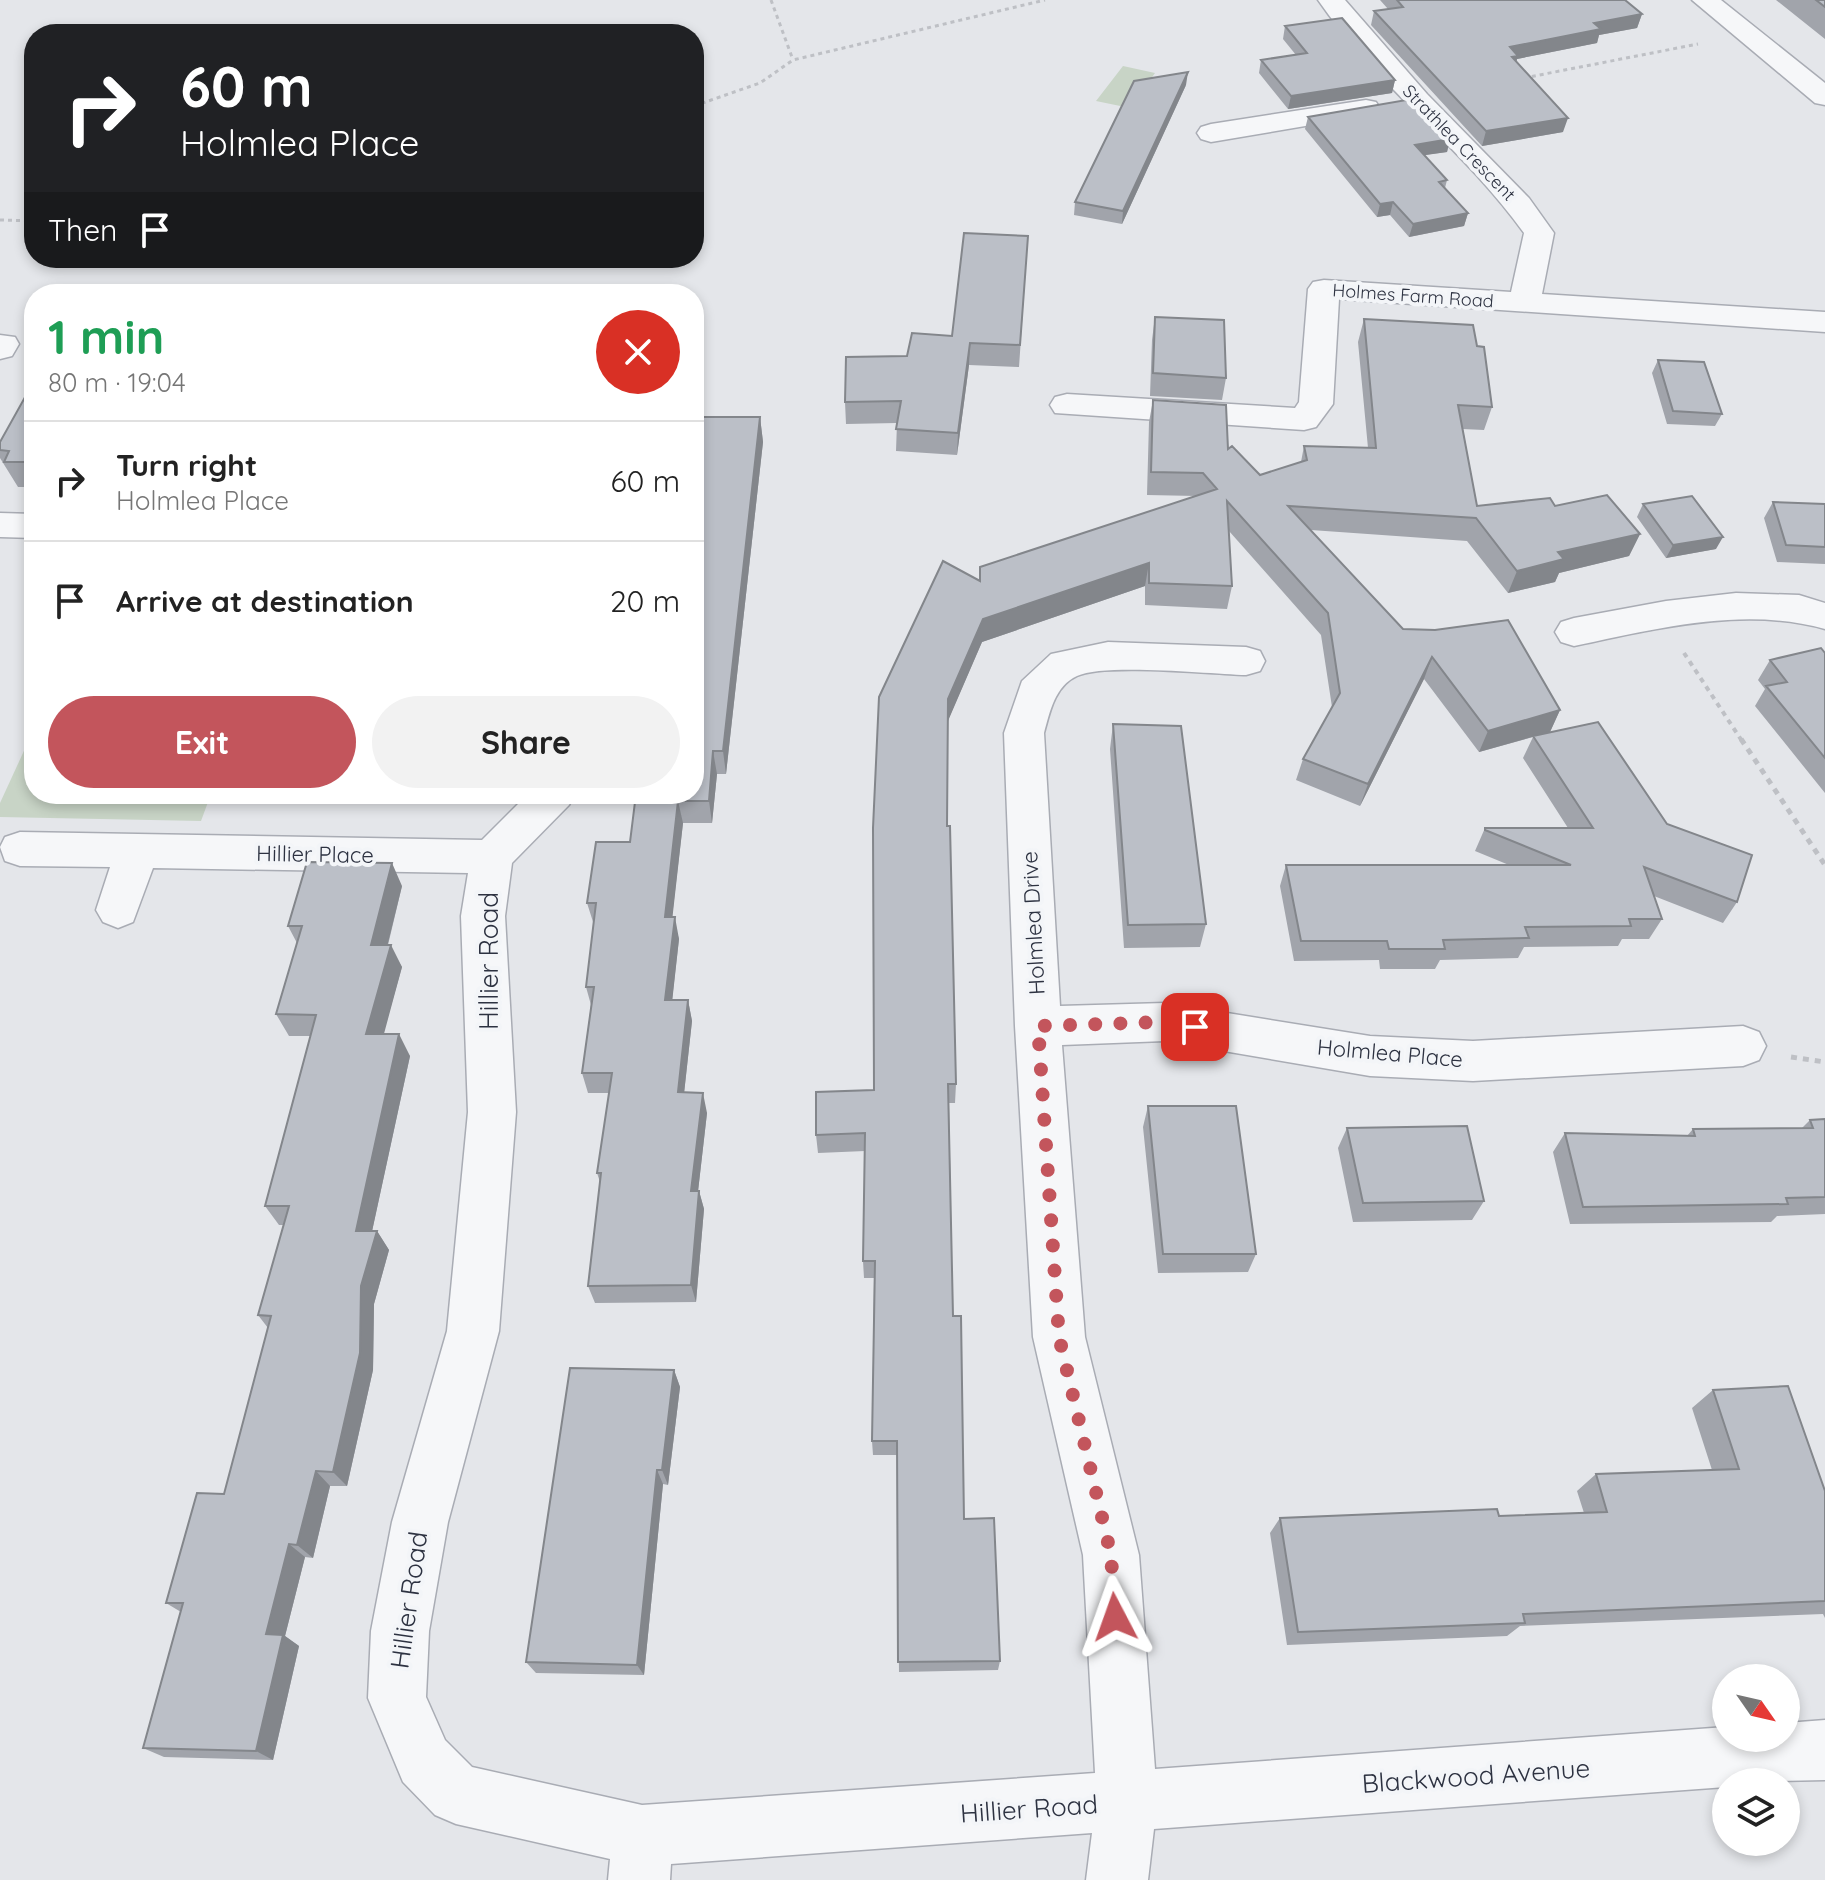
<!DOCTYPE html>
<html lang="en">
<head>
<meta charset="utf-8">
<style>
	body { margin:0; font-family:Quicksand,sans-serif; background:#f2f2f2; color:#222; height:100vh; display:flex; flex-direction:column; font-size:30px; white-space:nowrap }
	* { box-sizing:border-box; margin:0 }
	p { font-size:26px; color:#767676 }
	.icon { flex:none; width:44px; height:44px; fill:none; stroke:currentColor; stroke-width:2; stroke-linecap:round; stroke-linejoin:round }
	.map { position:relative; flex:1; overflow:hidden }
	.side { position:absolute; left:24px; top:284px; width:680px; height:520px; display:flex; flex-direction:column; background:#fff; border-radius:32px; box-shadow:0 4px 12px #0003 }
	.side>* { flex:none }
	.top-card { position:absolute; left:24px; top:24px; width:680px; height:244px; border-radius:32px; box-shadow:0 4px 12px #0003; background:#202124; color:#fff; overflow:hidden }
	.needle { width:52px; rotate:124deg }
	.buttons { position:absolute; left:1712px; top:1664px; display:grid; gap:16px }
	.buttons a { display:grid; place-items:center; width:88px; height:88px; border-radius:50%; background:#fff; box-shadow:0 4px 12px #0003; font-size:40px }
	.pin { position:absolute; display:grid; place-items:center; width:68px; height:68px; color:#fff; margin:-34px; border-radius:16px; box-shadow:0 4px 12px #0006 }
	.me { position:absolute; width:88px; margin:-44px; rotate:356deg; stroke-linejoin:round; filter:drop-shadow(0 0 6px #0008) }
	.turn { display:flex; align-items:center; gap:28px; height:168px; padding:0 24px; font-size:36px }
	.turn .icon { width:104px; height:104px; stroke-width:2.5 }
	.turn b { display:block; font-size:56px; line-height:68px }
	.then { display:flex; align-items:center; height:76px; padding:0 24px; background:#0003; gap:16px; font-size:30px }
	.round { display:grid; place-items:center; flex:none; width:84px; height:84px; border-radius:42px; background:#f2f2f2 }
	.headline { display:flex; align-items:center; justify-content:space-between; height:136px; padding:0 24px }
	h1 { font-size:48px; font-weight:700; line-height:60px; color:#1e9e55 }
	.cta { display:flex; gap:16px; margin-top:auto; padding:16px 24px }
	.cta a { flex:1; height:92px; border-radius:48px; background:#c3555c; color:#fff; font-size:32px; font-weight:700; line-height:92px; text-align:center }
	.cta a+a { background:#f2f2f2; color:#222 }
	ul { padding:0; list-style:none }
	li { display:flex; align-items:center; gap:24px; height:120px; padding:0 24px; border-top:2px solid #e0e0e0 }
	li div { flex:1 }
	li b { display:block; font-size:30px }
	li em { font-style:normal }
	.map>svg:first-child { display:block }
	.green { fill:#c8d4c6 }
	.lines { fill:none; stroke-linecap:round; stroke-linejoin:round }
	.minor-casing { stroke:#a9acb4; stroke-width:3 }
	.path-far2 { stroke:#bec0c5; stroke-width:3; stroke-dasharray:4 4; stroke-linecap:butt }
	.path-far1 { stroke:#bec0c5; stroke-width:4; stroke-dasharray:5 5; stroke-linecap:butt }
	.path { stroke:#bec0c5; stroke-width:5; stroke-dasharray:6 6; stroke-linecap:butt }
	.minor { fill:#f6f7f9; fill-rule:evenodd }
	.wall { fill:#a1a4ab }
	.shaded-wall { fill:#83868b }
	.building { fill:#bbbfc7; stroke:#83868b; stroke-width:2 }
	.route { stroke:#c3555c; stroke-width:14; stroke-dasharray:0 25.2 }
	.labels { text-anchor:middle; stroke-width:8; stroke-linejoin:round; paint-order:stroke }
	.far-street-label { font-size:18px; fill:#2d3241; stroke:#f3f5f8 }
	.street-label { font-size:22px; fill:#2d3241; stroke:#f3f5f8 }
	.near-street-label { font-size:26px; fill:#2d3241; stroke:#f3f5f8 }
</style>
</head>
<body>
<div class="map">
<svg width="1825" height="1880" viewBox="0 0 1825 1880">
	<rect width="100%" height="100%" fill="#e4e6ea"/>
	<path class="green" d="M1123,66L1155,73L1130,108L1096,101Z
		M34,729V794H211L201,821L0,817V803Z"/>
	<g class="lines">
		<g class="minor-casing">
			<path id="minor" d="M1318,0H1345L1427,94L1529,198L1554,233L1542,294L1825,312V332L1339,299L1333,404L1316,427L1304,430L1055,413L1050,405L1055,397L1067,394L1295,408L1299,402L1308,289L1313,282L1324,280L1511,292L1524,233C1464,149 1377,86 1318,0Z
				M1692,0H1721L1825,83V105L1815,103Z
				M1366,100L1376,102L1380,108L1376,114L1211,142L1201,139L1197,133L1201,127L1211,124Z
				M0,335L15,337L19,344L12,356L0,359Z
				M0,513L34,514V538L0,537Z
				M1736,593L1799,595L1825,603V629C1743,606 1656,629 1574,646L1561,642L1555,632L1561,622L1574,618L1666,601Z
				M1108,642L1246,647L1260,651L1265,661L1260,671L1246,675C1211,674 1104,663 1077,676C1055,686 1050,711 1044,733L1060,1006L1165,1003L1370,1036L1473,1041L1743,1026L1759,1032L1766,1046L1759,1060L1743,1066L1473,1081L1370,1076L1165,1041L1062,1045L1085,1337L1139,1555L1155,1769L1726,1727V1738H1786V1723L1825,1720V1780L1726,1782V1787L1154,1829L1148,1880H1086L1092,1833L671,1864L670,1880H608L610,1859L456,1824L435,1815L403,1782L368,1698L371,1631L392,1522L447,1331L468,1112L461,916L468,873L153,868L133,922L118,928L103,922L96,910L110,867L20,866L5,861L0,847L5,837L20,832L482,840L528,794H575L569,805L512,863L505,916L516,1112L499,1331L448,1522L429,1631L426,1697L445,1740L472,1767L642,1805L1095,1773L1083,1555L1033,1337L1015,1026L1004,733L1022,681L1051,654Z"/>
		</g>
		<path class="path-far2" d="M771,0L793,60
			M1524,78L1698,44
			M694,106L760,83L793,60L1045,0
			M0,220L34,221"/>
		<path class="path-far1" d="M1684,653L1742,741"/>
		<path class="path" d="M1741,739L1825,865
			M1791,1057L1825,1062"/>
		<use href="#minor" class="minor"/>
	</g>
	<path class="wall" d="M1380,0H1625L1642,14L1637,28L1599,35L1597,43L1517,59L1516,62L1563,132L1482,146L1371,25L1374,11L1388,9Z
		M1776,0H1825V39Z
		M1285,26L1395,80L1392,93L1288,109L1259,73L1261,60L1296,55L1283,39Z
		M1186,85L1122,224L1074,215L1075,202Z
		M1308,117L1450,139L1447,152L1424,155L1447,180L1445,188L1468,213L1464,226L1409,237L1390,215L1377,217L1305,129Z
		M1028,236L1019,367L969,365L957,455L896,451L897,423L846,424L845,402L907,356L952,336Z
		M1155,317L1226,378L1222,400L1150,396L1152,340Z
		M1364,319L1477,346L1492,407L1484,430L1463,429L1477,506H1555L1640,534L1629,556L1559,573L1555,582L1508,593L1467,541L1311,530L1403,629L1560,710L1550,732L1667,824L1737,902L1723,923L1654,896L1662,919L1649,939H1622L1618,946L1524,947L1518,958L1440,960L1435,969H1380L1379,960L1294,961L1280,886L1286,865H1509L1475,851L1485,828H1568L1523,758L1533,737L1479,752L1424,679L1360,806L1296,780L1303,759L1332,707L1321,635L1229,531L1232,586L1227,609L1145,605V586L982,642L948,720L947,826L956,1084L955,1103H949L953,1316L964,1519L1000,1661L998,1670L899,1672L897,1455H873L872,1441L874,1278H864L863,1261L865,1151L818,1153L816,1135L874,1090L873,828L980,581L1197,496L1147,495L1149,422L1153,400L1228,449L1260,475L1301,462L1304,446L1368,448L1358,342Z
		M1658,360L1722,414L1715,426L1667,424L1652,373Z
		M34,381V487H18L0,458V442Z
		M760,417L763,442L726,774H717L712,823H683L672,917L679,939L672,1000H688L692,1021L684,1093L707,1113L698,1191H699L704,1209L696,1302L595,1303L588,1286L600,1182L597,1173L609,1093H588L582,1073L591,1005L586,987L594,925L587,903L630,842Z
		M1773,502L1825,504V564L1777,562L1764,518Z
		M1643,504L1716,549L1666,558L1637,517Z
		M1825,653V793L1755,706L1765,689L1758,680L1770,660Z
		M1113,724L1206,924L1200,947L1124,948L1110,749Z
		M402,886L388,945L402,967L383,1034L410,1056L372,1231H377L389,1250L374,1304L373,1370L347,1486H330L313,1558L305,1557L285,1636L299,1646L273,1760L164,1757L143,1748L181,1612L166,1603L224,1494L268,1328L258,1315L284,1225H279L265,1206L311,1036H289L276,1014L297,943L288,926Z
		M1148,1106L1256,1254L1248,1272L1158,1273L1143,1127Z
		M1825,1119V1214L1777,1216L1771,1222L1570,1224L1553,1152L1565,1133L1687,1136L1693,1129L1802,1128L1810,1120Z
		M1347,1128L1484,1201L1472,1220L1353,1222L1338,1148Z
		M674,1370L680,1387L668,1485L663,1484L644,1675L536,1673L526,1662Z
		M1713,1390L1825,1491V1618L1823,1614L1520,1626L1507,1636L1287,1645L1270,1533L1280,1518L1499,1516L1584,1513L1577,1491L1596,1474L1712,1470L1692,1408Z"/>
	<path class="shaded-wall" d="M1642,14L1637,28L1599,35L1597,43L1517,59L1514,70L1510,47L1594,23Z
		M1188,72L1186,85L1122,224L1123,211Z
		M1395,80L1392,93L1288,109L1291,96Z
		M1568,118L1563,132L1482,146L1486,131Z
		M1450,139L1447,152L1412,157L1415,145Z
		M1393,202L1390,215L1377,217L1380,204Z
		M1468,213L1464,226L1409,237L1413,224Z
		M970,343L969,365L957,455L958,433Z
		M760,417L763,442L726,774L723,751Z
		M1640,534L1629,556L1559,573L1555,582L1508,593L1517,571L1558,552Z
		M1723,537L1716,549L1666,558L1673,545Z
		M1149,563L1145,586L982,642L948,721V699L983,619Z
		M1432,657L1424,679L1360,806L1368,784Z
		M1560,710L1550,732L1479,752L1488,731Z
		M713,751L717,774L712,823L709,801Z
		M678,801L683,823L670,939L665,917Z
		M392,863L402,886L382,967L371,945Z
		M675,917L679,939L670,1021L665,1000Z
		M391,945L402,967L378,1056L366,1034Z
		M688,1000L692,1021L682,1112L678,1092Z
		M399,1034L410,1056L368,1250L356,1231Z
		M703,1093L707,1113L696,1209L691,1191Z
		M699,1191L704,1209L696,1302L691,1285Z
		M377,1231L389,1250L374,1304L373,1370L347,1486L333,1472L361,1286Z
		M674,1370L680,1387L668,1485L662,1470Z
		M657,1470L663,1484L644,1675L637,1665Z
		M316,1471L330,1486L313,1558L297,1545Z
		M289,1544L305,1557L285,1636L299,1646L273,1760L256,1751L266,1634Z"/>
	<path class="building" d="M1397,0H1625L1642,14L1594,23L1601,29L1510,47L1518,56L1512,57L1568,118L1486,131L1374,11L1403,7Z
		M1816,0H1825V7Z
		M1342,18L1395,80L1291,96L1261,60L1307,53L1285,26Z
		M1188,72L1123,211L1075,202L1134,81Z
		M1412,99L1450,139L1415,145L1447,180L1439,182L1468,213L1413,224L1393,202L1380,204L1308,117Z
		M964,233L1028,236L1020,345L970,343L958,433L896,429L901,401L845,402L846,357L907,356L912,333L952,336Z
		M1155,317L1224,320L1226,378L1153,373Z
		M1364,319L1473,325L1477,346L1484,347L1492,407L1458,405L1477,506L1550,498L1555,506L1607,495L1640,534L1558,552L1564,559L1517,571L1476,518L1288,506L1403,629L1435,630L1508,620L1560,710L1488,731L1432,657L1368,784L1303,759L1340,693L1328,613L1227,501L1232,586L1149,583V563L983,619L948,699L947,826H950L956,1084H948L953,1316H961L964,1519L994,1518L1000,1661L898,1662L897,1441H872L875,1261H863L865,1133L816,1135V1092L874,1090L873,828L879,697L943,561L980,581V567L1217,489L1203,473L1151,472L1153,400L1226,405L1228,449L1232,446L1260,475L1307,460L1304,446L1376,448Z
		M1658,360L1704,362L1722,414L1673,411Z
		M34,381V462H4L9,451L0,450V442Z
		M701,417H760L723,751H713L709,801H678L665,917H675L665,1000H688L678,1092L703,1093L691,1191H699L691,1285L588,1286L601,1173H597L612,1073H582L594,987H586L596,903H587L596,842H630L636,794H694V471Z
		M1692,496L1723,537L1673,545L1643,504Z
		M1773,502L1825,504V547L1786,545Z
		M1821,648L1825,653V758L1766,686L1787,682L1770,660Z
		M1598,722L1667,824L1752,855L1737,902L1644,867L1662,919H1629L1631,926L1525,927L1529,938L1443,940L1445,949H1389L1387,941H1301L1286,865H1571L1485,830V828H1593L1533,736Z
		M1113,724L1181,726L1206,924L1128,925Z
		M307,862L392,863L371,945H391L366,1034H399L356,1231H377L361,1286L360,1353L333,1472L316,1471L297,1545L289,1544L266,1634L283,1635L256,1751L143,1748L183,1603H166L197,1493L224,1494L271,1316L258,1315L289,1206H265L316,1015L276,1014L302,926H288Z
		M1148,1106H1236L1256,1254H1163Z
		M1825,1119V1197L1786,1198L1788,1204L1583,1207L1565,1133L1695,1136L1693,1129L1813,1128L1810,1120Z
		M1467,1126L1484,1201L1363,1203L1347,1128Z
		M570,1368L674,1370L662,1470H657L637,1665L526,1662Z
		M1788,1386L1825,1491V1601L1523,1614L1525,1623L1298,1632L1280,1518L1497,1509L1499,1516L1607,1512L1596,1474L1739,1469L1713,1390Z"/>
	<g class="lines">
		<path class="route" d="M1115,1617L1111,1555L1059,1337L1038,1026L1165,1022L1195,1027"/>
	</g>
	<g class="labels">
		<g class="far-street-label">
			<text transform="translate(1459 143) rotate(46)" y="6">Strathlea Crescent</text>
			<text transform="translate(1413 296) rotate(4)" y="6">Holmes Farm Road</text>
		</g>
		<g class="street-label">
			<text transform="translate(315 854) rotate(1)" y="8">Hillier Place</text>
			<text transform="translate(1033 923) rotate(-93)" y="8">Holmlea Drive</text>
			<text transform="translate(1390 1053) rotate(5)" y="8">Holmlea Place</text>
		</g>
		<g class="near-street-label">
			<text transform="translate(489 961) rotate(-90)" y="9">Hillier Road</text>
			<text transform="translate(409 1600) rotate(-82)" y="9">Hillier Road</text>
			<text transform="translate(1476 1776) rotate(-4)" y="9">Blackwood Avenue</text>
			<text transform="translate(1029 1809) rotate(-4)" y="9">Hillier Road</text>
		</g>
	</g>
</svg>
<div class="buttons">
<a><svg class="needle" viewBox="-14 -14 28 28"><path d="M0-13l5 13h-10z" fill="#e53935"/><path d="M0 13l5-13h-10z" fill="#767676"/></svg></a>
<a><svg class="icon" aria-label="layers" viewBox="0 0 24 24"><path d="M12 4l9 5-9 5-9-5zM3 14l9 5 9-5"/></svg></a>
</div>
<div class="pin" style="left:1195px;top:1027px;background:#d93025"><svg class="icon" aria-label="arrive" viewBox="0 0 24 24"><path d="M6 21V4h12l-3 4 3 4H6"/></svg></div>
<svg class="me" style="left:1115px;top:1617px" viewBox="-20 -20 40 40"><path d="M0-17L14 15 0 8-14 15z" fill="#c3555c" stroke="#fff" stroke-width="4"/></svg>
<div class="top-card">
<div class="turn"><svg class="icon" aria-label="right" viewBox="0 0 24 24"><path d="M7 20v-9h11M14 6l5 5-5 5"/></svg><div><b>60 m</b>Holmlea Place</div></div>
<div class="then">Then<svg class="icon" aria-label="arrive" viewBox="0 0 24 24"><path d="M6 21V4h12l-3 4 3 4H6"/></svg></div>
</div>
<section class="side">
<div class="headline"><div><h1>1 min</h1><p>80 m · 19:04</p></div><a class="round" style="background:#d93025;color:#fff"><svg class="icon" aria-label="close" viewBox="0 0 24 24"><path d="M6 6l12 12M18 6L6 18"/></svg></a></div>
<ul>
<li><svg class="icon" aria-label="right" viewBox="0 0 24 24"><path d="M7 20v-9h11M14 6l5 5-5 5"/></svg><div><b>Turn right</b><p>Holmlea Place</p></div><em>60 m</em></li>
<li><svg class="icon" aria-label="arrive" viewBox="0 0 24 24"><path d="M6 21V4h12l-3 4 3 4H6"/></svg><div><b>Arrive at destination</b></div><em>20 m</em></li>
</ul>
<div class="cta"><a>Exit</a><a>Share</a></div>
</section>
</div>
</body>
</html>
